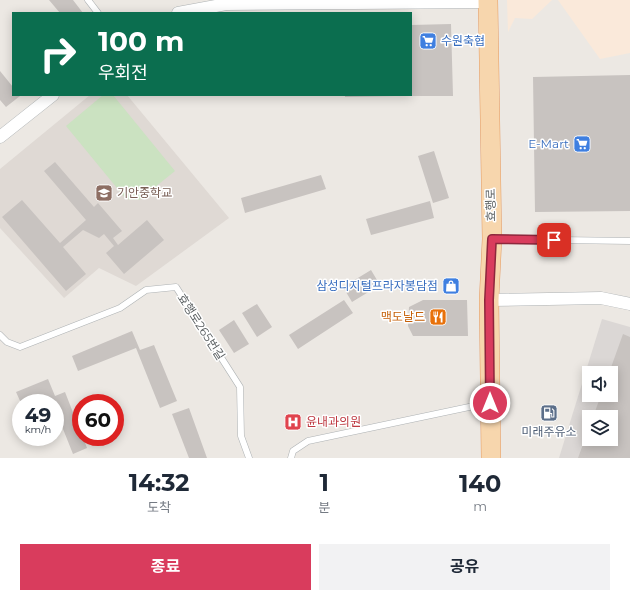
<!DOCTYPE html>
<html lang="ko">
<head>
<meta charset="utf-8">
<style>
	body { margin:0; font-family:Montserrat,"Noto Sans KR",sans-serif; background:#f2f2f3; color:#1f2937; height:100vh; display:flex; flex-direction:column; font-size:15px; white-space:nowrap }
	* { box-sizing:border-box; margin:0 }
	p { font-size:13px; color:#747a83 }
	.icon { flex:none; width:22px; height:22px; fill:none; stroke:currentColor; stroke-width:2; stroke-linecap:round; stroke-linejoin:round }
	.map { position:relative; height:458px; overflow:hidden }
	.sheet { display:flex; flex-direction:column; background:#fff; flex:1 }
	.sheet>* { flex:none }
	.guide { position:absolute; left:12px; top:12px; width:400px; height:84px; border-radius:0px; box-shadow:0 2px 10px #0003; background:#0b6e4f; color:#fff; overflow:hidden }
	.fabs { position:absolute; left:582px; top:366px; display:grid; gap:8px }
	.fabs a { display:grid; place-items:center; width:36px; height:36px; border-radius:0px; background:#fff; box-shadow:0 2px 10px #0003; font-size:20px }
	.speed { position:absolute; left:12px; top:394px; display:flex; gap:8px; font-size:20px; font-weight:700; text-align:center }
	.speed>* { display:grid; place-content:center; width:52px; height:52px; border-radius:50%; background:#fff; box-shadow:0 2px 10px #0003; line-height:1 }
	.speed small { font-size:10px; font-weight:400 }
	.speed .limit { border:6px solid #d22; background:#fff; color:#111 }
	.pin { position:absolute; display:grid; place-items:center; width:34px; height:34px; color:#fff; margin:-17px; border-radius:8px; box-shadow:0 2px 6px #0006 }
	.me { position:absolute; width:44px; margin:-22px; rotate:0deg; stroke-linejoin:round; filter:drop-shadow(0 0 3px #0008) }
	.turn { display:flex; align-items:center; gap:14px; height:84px; padding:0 20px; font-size:18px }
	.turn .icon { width:52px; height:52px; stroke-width:2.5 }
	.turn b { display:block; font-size:28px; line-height:34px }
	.eta { display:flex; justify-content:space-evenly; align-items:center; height:68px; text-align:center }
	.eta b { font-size:24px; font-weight:700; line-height:28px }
	.cta { display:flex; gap:8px; margin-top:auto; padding:8px 20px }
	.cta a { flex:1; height:46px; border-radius:0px; background:#d93c5d; color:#fff; font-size:16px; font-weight:700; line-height:46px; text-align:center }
	.cta a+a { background:#f2f2f3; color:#1f2937 }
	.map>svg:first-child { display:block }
	.commercial { fill:#fae9da }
	.industrial { fill:#dbd7d5; fill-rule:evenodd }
	.education { fill:#dfd9d4 }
	.green { fill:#cbe2c1 }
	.building { fill:#c8c3c0 }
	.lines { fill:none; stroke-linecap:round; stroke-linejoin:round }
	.service-casing { stroke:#aeb2b4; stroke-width:7 }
	.minor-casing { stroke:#aeb2b4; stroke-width:13 }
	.primary-casing { stroke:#e49b64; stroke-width:20 }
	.service { stroke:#fff; stroke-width:6 }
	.minor { stroke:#fff; stroke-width:12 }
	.primary { stroke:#f7d6ad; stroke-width:19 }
	.route-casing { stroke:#8d273c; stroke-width:10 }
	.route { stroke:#d93c5d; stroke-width:7 }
	.labels { text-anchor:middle; stroke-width:3; stroke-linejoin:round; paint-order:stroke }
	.shop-label { font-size:12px; fill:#366cbe; stroke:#fff; text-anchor:end }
	.education-label { font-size:12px; fill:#785e54; stroke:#fff; text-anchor:start }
	.street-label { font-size:12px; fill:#5b6062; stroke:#fff }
	.food-label { font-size:12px; fill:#c56008; stroke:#fff; text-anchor:end }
	.health-label { font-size:12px; fill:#be3a42; stroke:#fff; text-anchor:start }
	.service-label { font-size:12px; fill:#4e5e75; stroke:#fff }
</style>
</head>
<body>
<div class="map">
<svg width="630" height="458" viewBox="0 0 630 458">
	<rect width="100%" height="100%" fill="#ece8e3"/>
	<path class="commercial" d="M507,0H552L532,19L515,18L508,32Z
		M558,0H630V53L600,59Z"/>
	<path class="industrial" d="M602,319L630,327V458H559ZM589,373H611V395H589ZM589,417H611V439H589Z"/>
	<path class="education" d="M90,95H127L229,218L136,286L99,268L64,298L0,228V169Z"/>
	<path class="green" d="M103,95H113L175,171L139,200L126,199L66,126Z"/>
	<path class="building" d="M49,0H73L83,13H60Z
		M451,24L453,96H411V25Z
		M0,71L13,87V95L20,96L6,107L0,100Z
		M630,75V211L535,212L533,77Z
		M345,95H396V96L345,97Z
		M434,151L449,198L433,203L418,156Z
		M55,162L94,207L98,203L122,231L113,238L118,245L147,220L164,240L124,274L106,253L114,246L104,234L99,238L83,230L63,247L86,274L66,291L2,217L22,200L60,243L86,220L44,171Z
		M321,175L326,189L245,213L241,198Z
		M430,201L434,218L371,235L366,219Z
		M371,270L380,285L352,302L343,287Z
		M344,300L353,313L298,349L289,335Z
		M423,300H467L468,336H413L408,326L409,307Z
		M257,304L272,327L257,337L242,313Z
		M234,320L249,344L234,353L219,330Z
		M132,331L140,350L154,345L177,401L160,408L136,348L78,371L72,356Z
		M623,334L630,337V458H578L589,428V439H611V417H593L601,395H611V373H609Z
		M48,379L55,396L65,392L81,433V437H83L87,448L73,454L55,409V403H52L50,398L39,403H21L16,392Z
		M189,408L207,458H189L172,414Z"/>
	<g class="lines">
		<g class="service-casing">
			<path id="service" d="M88,0L98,13
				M493,239L630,241
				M0,335L7,342L20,347L120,308L146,290L176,287L240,387L241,436L249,458
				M291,458L293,451L308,441L488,403"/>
		</g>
		<g class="minor-casing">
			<path id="minor" d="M178,13L226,4L488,2
				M0,137L53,95
				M489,300L601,298L630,304"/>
		</g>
		<g class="primary-casing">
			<path id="primary" d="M488,0L492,239L489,300L491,458"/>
		</g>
		<use href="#service" class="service"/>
		<use href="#minor" class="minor"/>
		<use href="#primary" class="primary"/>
	</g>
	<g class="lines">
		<g class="route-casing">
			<path id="route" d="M490,403L489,300L492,239L554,240"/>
		</g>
		<use href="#route" class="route"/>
	</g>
	<defs>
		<g id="supermarket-square" transform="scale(0.9)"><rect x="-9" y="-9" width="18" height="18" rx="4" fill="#3f7fe0" stroke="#fff"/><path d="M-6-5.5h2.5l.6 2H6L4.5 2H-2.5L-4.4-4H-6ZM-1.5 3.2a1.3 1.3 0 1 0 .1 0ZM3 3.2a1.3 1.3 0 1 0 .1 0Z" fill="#fff"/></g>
		<g id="school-square" transform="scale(0.9)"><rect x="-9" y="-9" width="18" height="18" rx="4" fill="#8d6e63" stroke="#fff"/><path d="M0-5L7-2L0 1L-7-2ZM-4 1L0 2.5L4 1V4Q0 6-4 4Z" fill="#fff"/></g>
		<g id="shop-square" transform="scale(0.9)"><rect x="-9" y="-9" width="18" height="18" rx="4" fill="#3f7fe0" stroke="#fff"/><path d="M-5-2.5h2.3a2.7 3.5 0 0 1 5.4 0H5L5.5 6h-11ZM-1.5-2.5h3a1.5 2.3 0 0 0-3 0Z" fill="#fff"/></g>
		<g id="restaurant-square" transform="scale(0.9)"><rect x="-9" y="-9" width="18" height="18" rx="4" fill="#e8710a" stroke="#fff"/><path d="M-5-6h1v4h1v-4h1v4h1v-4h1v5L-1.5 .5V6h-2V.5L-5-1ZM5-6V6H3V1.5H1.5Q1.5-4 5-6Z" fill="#fff"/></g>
		<g id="fuel-square" transform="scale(0.9)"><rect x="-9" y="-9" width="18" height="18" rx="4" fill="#5c6f8a" stroke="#fff"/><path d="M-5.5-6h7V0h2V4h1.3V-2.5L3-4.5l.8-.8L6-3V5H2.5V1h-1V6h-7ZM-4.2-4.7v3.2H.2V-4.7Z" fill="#fff"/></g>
		<g id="hospital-square" transform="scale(0.9)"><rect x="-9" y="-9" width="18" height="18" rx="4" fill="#e0444e" stroke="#fff"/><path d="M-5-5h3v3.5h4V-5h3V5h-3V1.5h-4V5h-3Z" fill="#fff"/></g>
	</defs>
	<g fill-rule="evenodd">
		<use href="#supermarket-square" x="428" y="41"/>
		<use href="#supermarket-square" x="582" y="144"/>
		<use href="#school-square" x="104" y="193"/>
		<use href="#shop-square" x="451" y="286"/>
		<use href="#restaurant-square" x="438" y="317"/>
		<use href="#fuel-square" x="549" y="413"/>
		<use href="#hospital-square" x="293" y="422"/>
	</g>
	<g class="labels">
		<g class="shop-label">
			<text x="441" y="45" text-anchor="start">수원축협</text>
			<text x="569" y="148">E-Mart</text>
			<text x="438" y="290">삼성디지털프라자봉담점</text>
		</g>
		<g class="education-label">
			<text x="117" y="197">기안중학교</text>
		</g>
		<g class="street-label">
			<text transform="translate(491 205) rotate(-91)" y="4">효행로</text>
			<text transform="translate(201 327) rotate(57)" y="4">효행로265번길</text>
		</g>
		<g class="food-label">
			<text x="425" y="321">맥도날드</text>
		</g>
		<g class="health-label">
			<text x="306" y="426">윤내과의원</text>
		</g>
		<g class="service-label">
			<text x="549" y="436">미래주유소</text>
		</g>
	</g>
</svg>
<div class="fabs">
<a><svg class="icon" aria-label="sound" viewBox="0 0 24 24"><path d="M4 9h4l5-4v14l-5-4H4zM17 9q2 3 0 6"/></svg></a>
<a><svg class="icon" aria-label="layers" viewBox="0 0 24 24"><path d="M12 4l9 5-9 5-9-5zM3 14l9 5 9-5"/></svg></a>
</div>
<div class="speed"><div>49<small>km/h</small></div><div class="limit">60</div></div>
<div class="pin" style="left:554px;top:240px;background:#d93025"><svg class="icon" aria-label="arrive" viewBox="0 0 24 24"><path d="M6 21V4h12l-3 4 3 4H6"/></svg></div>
<svg class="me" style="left:490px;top:403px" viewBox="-20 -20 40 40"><circle r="17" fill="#d93c5d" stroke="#fff" stroke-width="3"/><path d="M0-11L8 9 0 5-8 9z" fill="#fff"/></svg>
<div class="guide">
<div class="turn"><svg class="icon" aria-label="right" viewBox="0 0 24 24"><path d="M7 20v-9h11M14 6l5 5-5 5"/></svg><div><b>100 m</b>우회전</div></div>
</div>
</div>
<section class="sheet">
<div class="eta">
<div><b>14:32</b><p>도착</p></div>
<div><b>1</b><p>분</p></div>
<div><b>140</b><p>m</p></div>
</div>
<div class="cta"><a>종료</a><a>공유</a></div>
</section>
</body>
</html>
